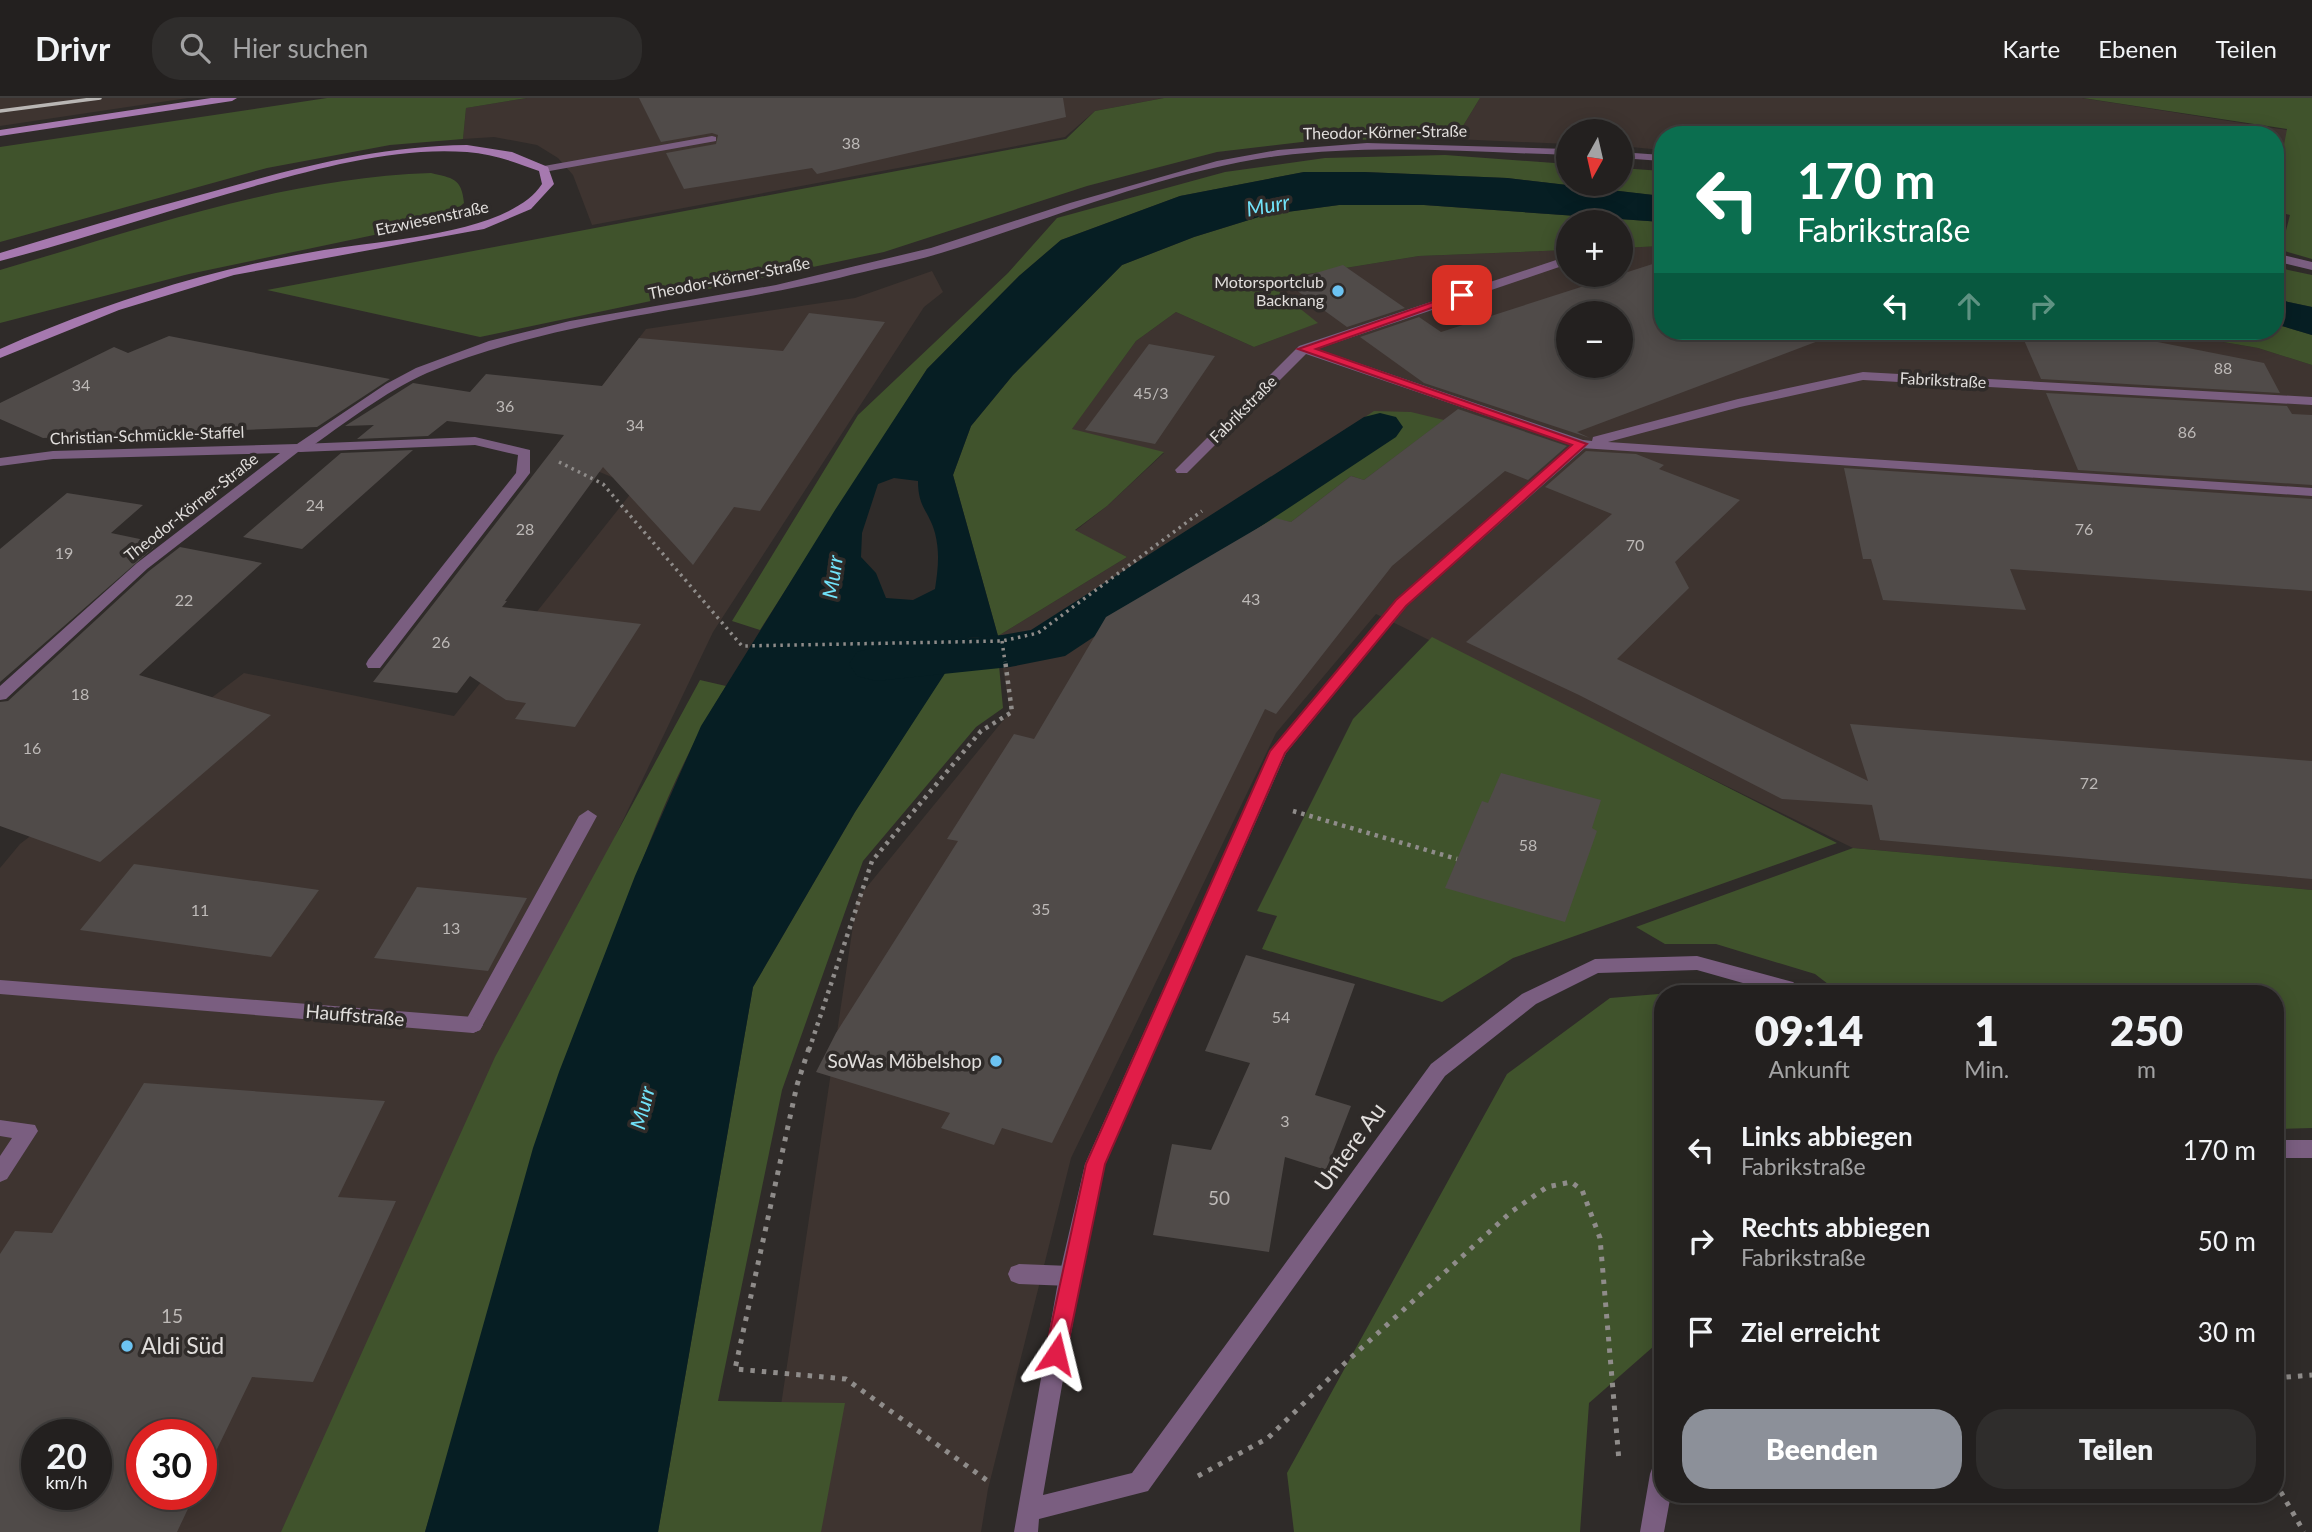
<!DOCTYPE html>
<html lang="de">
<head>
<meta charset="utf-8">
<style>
	body { margin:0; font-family:Lato,sans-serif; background:#2f2d2c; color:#f1f3f6; height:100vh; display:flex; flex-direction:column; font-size:26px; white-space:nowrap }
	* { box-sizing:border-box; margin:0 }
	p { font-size:23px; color:#a3a3a4 }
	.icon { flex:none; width:38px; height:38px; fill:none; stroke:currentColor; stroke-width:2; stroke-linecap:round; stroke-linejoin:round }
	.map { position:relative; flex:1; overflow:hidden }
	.details { position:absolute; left:1654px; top:887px; width:630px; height:518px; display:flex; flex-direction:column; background:#23201f; border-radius:28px; box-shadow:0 4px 18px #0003,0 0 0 2px #403e3d }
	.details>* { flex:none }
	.hud { position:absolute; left:1654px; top:28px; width:630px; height:214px; border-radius:28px; box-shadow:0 4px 18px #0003,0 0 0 2px #403e3d; background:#0b6e4f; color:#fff; overflow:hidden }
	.needle { width:46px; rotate:188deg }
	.controls { position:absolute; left:1556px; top:21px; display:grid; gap:14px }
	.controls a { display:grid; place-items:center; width:77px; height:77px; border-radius:50%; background:#23201f; box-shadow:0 4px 18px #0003,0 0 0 2px #403e3d; font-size:35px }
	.speed { position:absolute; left:21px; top:1321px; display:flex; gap:14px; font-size:35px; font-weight:700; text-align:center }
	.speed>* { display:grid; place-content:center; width:91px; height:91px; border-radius:50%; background:#23201f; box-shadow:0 4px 18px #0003,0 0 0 2px #403e3d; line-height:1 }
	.speed small { font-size:18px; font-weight:400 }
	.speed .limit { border:10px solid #d22; background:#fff; color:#111 }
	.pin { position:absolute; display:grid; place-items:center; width:60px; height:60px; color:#fff; margin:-30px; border-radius:14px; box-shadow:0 4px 10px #0006 }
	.me { position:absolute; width:77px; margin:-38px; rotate:10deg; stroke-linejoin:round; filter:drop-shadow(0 0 5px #0008) }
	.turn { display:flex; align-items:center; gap:24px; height:147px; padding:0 28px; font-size:32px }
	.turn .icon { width:91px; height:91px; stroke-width:2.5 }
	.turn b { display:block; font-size:49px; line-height:60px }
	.lanes { display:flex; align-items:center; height:66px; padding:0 28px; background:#0003; justify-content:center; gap:35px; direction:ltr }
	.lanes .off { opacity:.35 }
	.eta { display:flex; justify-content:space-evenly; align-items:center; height:119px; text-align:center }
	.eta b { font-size:42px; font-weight:800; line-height:49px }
	.cta { display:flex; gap:14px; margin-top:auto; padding:14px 28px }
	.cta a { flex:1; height:80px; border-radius:28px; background:#8c9099; color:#fff; font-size:28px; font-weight:800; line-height:80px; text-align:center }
	.cta a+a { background:#2f2d2c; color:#f1f3f6 }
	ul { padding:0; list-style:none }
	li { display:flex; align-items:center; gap:21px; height:91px; padding:0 28px }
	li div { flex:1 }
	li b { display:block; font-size:26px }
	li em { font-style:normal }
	header { display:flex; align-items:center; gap:42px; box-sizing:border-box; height:98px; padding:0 35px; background:#23201f; border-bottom:2px solid #403e3d }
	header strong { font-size:33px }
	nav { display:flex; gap:38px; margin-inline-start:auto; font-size:24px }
	.search { width:490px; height:63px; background:#2f2d2c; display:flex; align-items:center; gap:18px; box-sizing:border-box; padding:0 24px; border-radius:28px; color:#a3a3a4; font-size:26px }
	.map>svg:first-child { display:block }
	.built { fill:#3e3430; fill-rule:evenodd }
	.green { fill:#40532c }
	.water { fill:#061e23; fill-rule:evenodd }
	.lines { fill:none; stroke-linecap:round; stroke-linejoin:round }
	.canal { fill:#061e23; fill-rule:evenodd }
	.building { fill:#504b49; fill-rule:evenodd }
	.path-far2 { stroke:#8f8c8a; stroke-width:3.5; stroke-dasharray:2.5 4.5; stroke-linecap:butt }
	.path-far1 { stroke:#8f8c8a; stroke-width:4.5; stroke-dasharray:3.5 5; stroke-linecap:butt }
	.path { stroke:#8f8c8a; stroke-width:5; stroke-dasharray:4.5 7; stroke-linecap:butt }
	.lane { fill:#7a5e80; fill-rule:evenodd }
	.street { fill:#7a5e80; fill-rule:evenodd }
	.secondary { fill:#a679af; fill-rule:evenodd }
	.rail { stroke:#b9b6b4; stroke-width:3.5 }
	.route { fill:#e11d48; stroke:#92132f; stroke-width:2 }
	.poi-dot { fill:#6cc3f2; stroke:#2f2b29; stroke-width:2.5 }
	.labels { text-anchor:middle; stroke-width:7; stroke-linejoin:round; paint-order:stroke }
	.far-street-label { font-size:16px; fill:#e1dedc; stroke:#2f2b29 }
	.number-label { font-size:16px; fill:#bdb9b7 }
	.far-poi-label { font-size:16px; fill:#e1dedc; stroke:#2f2b29; text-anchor:end }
	.street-label { font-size:19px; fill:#e1dedc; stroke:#2f2b29 }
	.poi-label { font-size:19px; fill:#e1dedc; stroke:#2f2b29; text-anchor:end }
	.near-number-label { font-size:19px; fill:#bdb9b7 }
	.water-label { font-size:21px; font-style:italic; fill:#71e2f9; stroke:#2f2b29 }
	.near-street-label { font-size:23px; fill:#e1dedc; stroke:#2f2b29 }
	.near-poi-label { font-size:23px; fill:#e1dedc; stroke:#2f2b29; text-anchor:start }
</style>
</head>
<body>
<header>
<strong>Drivr</strong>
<div class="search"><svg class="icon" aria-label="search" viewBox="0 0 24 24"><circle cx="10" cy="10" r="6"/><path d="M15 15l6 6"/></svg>Hier suchen</div>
<nav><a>Karte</a><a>Ebenen</a><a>Teilen</a></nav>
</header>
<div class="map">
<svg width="2312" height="1434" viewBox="0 0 2312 1434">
	<rect width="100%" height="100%" fill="#2f2b29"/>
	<path class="built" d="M0,0H188L0,28Z
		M527,0H1164L1095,13L1065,39L592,127L573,77L558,60L537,47L494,39L463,41L466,10Z
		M1480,0H2082L2293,33L2275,111V37H1662V52L1621,48L1620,33H1568V46L1455,41Z
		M1662,148V233H2160L2258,250L2312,267V792L1853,750L1376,516L1276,635L1071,1060L988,1391L981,1434H762L857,801L1010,614L998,538L1127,459L1075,433L1107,408L1164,355L1071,332L1136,243L1176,214L1254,249L1317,225L1265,183L1419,158L1568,152V177H1620L1621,150ZM1568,215H1620V268H1568Z
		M932,173L943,194L924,209L713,534L439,1107L326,1434H0V770L20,746L244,575L454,618L636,389L551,354L646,231L855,200ZM37,1337H96V1396H37ZM142,1337H201V1396H142Z"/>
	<path class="green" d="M327,0H527L466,10L463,41L390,47L267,70L0,144V49Z
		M1164,0H1480L1455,41L1319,42L1217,54L1087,88L884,154L480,239L267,192L1066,41L1095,13Z
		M2083,0H2312V161L2281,152L2290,117L2275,113V94L2287,31Z
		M1445,57L1568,66V86H1620L1621,70L1662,73V98L1507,80L1364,74H1304L1180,98L1061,142L1019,178L927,271L760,532L732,523L858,317L1008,175L1057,120L1225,74L1325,60Z
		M431,75C452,80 462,80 464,105L451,116L393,133L189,176L0,225V172C141,131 283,80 431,75Z
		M1339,107H1424L1662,124V148L1621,150L1620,124H1568V152L1419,158L1266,183L1318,225L1254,249L1176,214L1136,243L1072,331L1164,354L1107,408L1075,432L1127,459L998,538L953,377L971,328L1013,277L1122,167L1194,139L1265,117Z
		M2275,169L2312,177V209L2275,201Z
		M2275,226L2312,237V267L2258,250L2160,233H2275Z
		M1374,313L1411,314L1444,322L1364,382L1351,378L1291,424L1275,421L1062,547L1040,536Z
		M1432,539L1837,745L1513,860L1442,904L1262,851L1277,818L1257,813L1353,621Z
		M998,557L1003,610L976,629L863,763L782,992L718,1303L845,1305L821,1434H658L753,889L855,714L954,560Z
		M700,582L726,588C653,706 614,843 571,975C521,1128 471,1280 425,1434H281L495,959Z
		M1853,750L2312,792V1030L2275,1031V896H1841L1815,876L1716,846H1665L1636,829Z
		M1707,892L1717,896H1662V1241L1589,1305L1580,1434H1294L1287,1375L1507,976L1610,900Z"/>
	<path class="water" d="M1304,74H1364L1507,80L1662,98V124L1424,107H1339L1265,117L1194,139L1122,167L1013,277L971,328L953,377L998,538L968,540L855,714L753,889L658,1434H425L533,1050L559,974L635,778L701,628L835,412L927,271L1019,178L1061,142L1180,98ZM894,380L918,383C918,410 929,413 935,435C940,455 938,471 935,491L913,502L886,500L876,475L861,459L862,435L878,386Z
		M2275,201L2312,209V237L2275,226Z"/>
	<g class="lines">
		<path class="canal" d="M1380,315L1396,319L1403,329L1396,339L1065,558L1010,569L876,583L857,578L849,566L857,554L876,549L1002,537L1031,532L1364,319Z"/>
	</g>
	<path class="building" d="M639,0H1063L1066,19L817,76L812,70L684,91L666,55L716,46L718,37L712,35L661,44Z
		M1662,163V233H1833L1834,237L1577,334L1590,340L1424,285L1360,239L1419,219L1441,234ZM1568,215H1620V268H1568Z
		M1343,167L1405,210L1347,229L1285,184Z
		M809,215L885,224L760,413L734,409L693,467L603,369L505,503H507L502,509L641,526L575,629L515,621L526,605L506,602L470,578L457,595L373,584L564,337L447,323L428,338L357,341L374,327L345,328L413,285L470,294L486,276L602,288L639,240L783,253Z
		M2020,233H2102L2264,265L2280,295L2041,281Z
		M169,238L353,274L390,281L317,329L43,340L0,321V305L114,249L128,255Z
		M1149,246L1215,258L1155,346L1085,332Z
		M2046,295L2287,308L2292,316L2312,317V387L2078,372Z
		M1458,311L1567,348L1528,382L1505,373L1392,468L1276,616L1265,611L1052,1045L1002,1030L994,1047L941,1030L950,1015L816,974L836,935L958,743L947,741L1014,636L1034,641L1106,519L1275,420L1291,424L1351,378L1364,382Z
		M413,352L302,451L243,439L341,355Z
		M1586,353L1636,356L1664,367L1659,371L1740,402L1675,464L1689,490L1617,561L1868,683L1850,626L2312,663V781L1880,742L1872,707L1782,701L1579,597L1466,544L1612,416L1545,389Z
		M1844,370L2312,401V493L2010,471L2026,512L1883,502L1871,461H1863Z
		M67,395L143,407L111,435L159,445L0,584V451Z
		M180,449L262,465L139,577L271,617L100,764L0,728V604L8,603L149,473Z
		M1501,675L1601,702L1592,730L1597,733L1565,824L1445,790L1482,703L1488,705Z
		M134,766L319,792L271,859L80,832Z
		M417,789L527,800L488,873L374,860Z
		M1246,857L1355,886L1315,997L1351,1008L1326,1072L1285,1059L1269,1154L1153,1137L1172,1046L1211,1052L1250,965L1205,953Z
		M144,985L385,1003L338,1099L396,1103L313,1284L252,1279L201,1384V1337H142V1396H195L177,1434H0V1156L15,1133L52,1135ZM37,1337H96V1396H37Z"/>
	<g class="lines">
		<path class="path-far2" d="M559,364L603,386L742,548L1002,543L1038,535L1202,413
			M1002,543L1005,564"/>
		<path class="path-far1" d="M1293,713L1457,761
			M809,952L872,763L981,633L1012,614L1005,562"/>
		<path class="path" d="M809,950L797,987L735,1271L846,1281L992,1386
			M2275,1280L2312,1277
			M1198,1378L1268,1340L1344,1266L1511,1114L1547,1089L1571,1084L1582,1092L1600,1140L1619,1363
			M2275,1384L2304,1434"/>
		<path class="lane" d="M712,38L716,39V43L544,74L538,71L544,68Z
			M2275,155L2312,164V172L2275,163Z
			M1568,158V166L1317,251L1583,342L1592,343L1593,339L1738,301L1863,274L2312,299V307L1863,282L1740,309L1608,344L2312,390V398L1581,350L1306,256L1187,375H1177L1175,372L1299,248Z
			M475,339L530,352V375L380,570H368L366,566L368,562L516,375L518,357L475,347L300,354L293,350L300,346Z
			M588,712L597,718L480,932L473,935L466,932L463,927L466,922L579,718Z
			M0,1022L35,1027L38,1033L7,1081L0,1084V1058L12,1040L0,1038Z
			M1019,1166L1070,1168L1078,1171L1081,1178L1078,1185L1070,1188L1019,1186L1011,1183L1008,1176L1011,1169Z"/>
		<path class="street" d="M1367,45L1568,51V57C1472,54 1374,46 1278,58C1162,74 1052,121 941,155C908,165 873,171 839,180C702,212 558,220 427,275C384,294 344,326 305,353L298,354L147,471L6,601L0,602V588L137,465L280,355L53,361L0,368V360L53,353L297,346L386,286L416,270L489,243L570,223L776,187L931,150L1070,105L1217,63L1278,52Z
			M1620,54L1662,57V63L1620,60Z
			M1581,342L1586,343V349L1406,508L1286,655L1105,1066L1081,1178L1043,1397L1132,1375L1431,966L1522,896L1595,861L1697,858L1793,884L1807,896H1782L1697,872L1598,875L1536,906L1445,978L1148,1393L1039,1421L1038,1434H1014L1059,1178L1085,1066L1270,653L1396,502L1576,343Z
			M0,882L473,919L480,922L483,927L480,932L473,935L0,896Z
			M2275,1042H2312V1060H2275Z
			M1662,1364V1396H1671L1664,1434H1640L1650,1376L1653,1368Z"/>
		<path class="secondary" d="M211,0H237L232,3L0,38V32Z
			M467,47L512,54L548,69L554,86L531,111L484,131L234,177L119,212L0,260V251C65,222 131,198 200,179C241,168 282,159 324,152C381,142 510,136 542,86L539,73C515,64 493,56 467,54C398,49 327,68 262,86C174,110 88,140 0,163V155C66,135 133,115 200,97C288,72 374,48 467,47Z"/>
		<path class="rail" d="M0,13L100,0"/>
	</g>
	<path class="route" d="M1459,195L1468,197L1316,251L1587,346L1406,508L1285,655L1105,1066L1066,1256L1063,1263L1056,1266L1048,1263L1045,1256L1086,1066L1270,653L1396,502L1572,347L1298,251Z"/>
	<g class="poi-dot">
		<circle cx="1338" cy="193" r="7"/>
		<circle cx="996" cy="963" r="7"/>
		<circle cx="127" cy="1248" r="7"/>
	</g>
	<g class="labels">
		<g class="far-street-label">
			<text transform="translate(1385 34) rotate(-1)" y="6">Theodor-Körner-Straße</text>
			<text transform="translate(432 120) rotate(-12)" y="6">Etzwiesenstraße</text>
			<text transform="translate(729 180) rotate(-11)" y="6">Theodor-Körner-Straße</text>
			<text transform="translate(1943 282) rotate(3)" y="6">Fabrikstraße</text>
			<text transform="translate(1243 311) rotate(-45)" y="6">Fabrikstraße</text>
			<text transform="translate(147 337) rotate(-2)" y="6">Christian-Schmückle-Staffel</text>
			<text transform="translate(191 409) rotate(-38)" y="6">Theodor-Körner-Straße</text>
		</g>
		<g class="number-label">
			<text x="851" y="51">38</text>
			<text x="2223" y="276">88</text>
			<text x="81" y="293">34</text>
			<text x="1151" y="301">45/3</text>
			<text x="505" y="314">36</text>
			<text x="635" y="333">34</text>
			<text x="2187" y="340">86</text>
			<text x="315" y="413">24</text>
			<text x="525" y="437">28</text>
			<text x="2084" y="437">76</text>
			<text x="1635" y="453">70</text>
			<text x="64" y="461">19</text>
			<text x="1251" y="507">43</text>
			<text x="184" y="508">22</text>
			<text x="441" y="550">26</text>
			<text x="80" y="602">18</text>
			<text x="32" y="656">16</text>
			<text x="2089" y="691">72</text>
			<text x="1528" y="753">58</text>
			<text x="1041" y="817">35</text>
			<text x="200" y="818">11</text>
			<text x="451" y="836">13</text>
			<text x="1281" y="925">54</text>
			<text x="1285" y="1029">3</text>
		</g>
		<g class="far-poi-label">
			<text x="1324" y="190">Motorsportclub<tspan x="1324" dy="18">Backnang</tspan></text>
		</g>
		<g class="street-label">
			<text transform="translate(355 917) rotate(5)" y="7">Hauffstraße</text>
		</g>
		<g class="poi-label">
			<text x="982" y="970">SoWas Möbelshop</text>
		</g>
		<g class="near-number-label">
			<text x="1219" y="1107">50</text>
			<text x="172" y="1225">15</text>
		</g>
		<g class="water-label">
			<text transform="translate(1268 108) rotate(-10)" y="7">Murr</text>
			<text transform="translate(833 479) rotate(-82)" y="7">Murr</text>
			<text transform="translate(643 1010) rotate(-76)" y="7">Murr</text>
		</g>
		<g class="near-street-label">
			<text transform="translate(1350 1049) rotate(-54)" y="8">Untere Au</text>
		</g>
		<g class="near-poi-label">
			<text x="141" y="1256">Aldi Süd</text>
		</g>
	</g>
</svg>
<div class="controls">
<a><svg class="needle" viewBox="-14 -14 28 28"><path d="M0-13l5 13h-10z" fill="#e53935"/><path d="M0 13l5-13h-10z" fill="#a3a3a4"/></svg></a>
<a>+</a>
<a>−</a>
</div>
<div class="speed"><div>20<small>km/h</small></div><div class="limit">30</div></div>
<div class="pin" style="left:1462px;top:197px;background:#d93025"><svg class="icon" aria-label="arrive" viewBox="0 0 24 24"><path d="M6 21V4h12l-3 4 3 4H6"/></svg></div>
<svg class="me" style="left:1056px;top:1256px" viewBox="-20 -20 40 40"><path d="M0-17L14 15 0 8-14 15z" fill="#e11d48" stroke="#fff" stroke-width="4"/></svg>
<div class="hud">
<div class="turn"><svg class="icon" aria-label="left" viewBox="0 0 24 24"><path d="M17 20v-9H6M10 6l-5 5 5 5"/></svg><div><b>170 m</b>Fabrikstraße</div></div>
<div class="lanes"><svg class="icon" aria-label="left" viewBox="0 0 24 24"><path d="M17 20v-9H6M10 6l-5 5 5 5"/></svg><svg class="icon off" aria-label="ahead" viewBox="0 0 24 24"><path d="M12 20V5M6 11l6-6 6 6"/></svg><svg class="icon off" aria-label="right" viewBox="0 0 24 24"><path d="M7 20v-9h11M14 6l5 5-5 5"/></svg></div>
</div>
<section class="details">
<div class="eta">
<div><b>09:14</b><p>Ankunft</p></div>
<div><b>1</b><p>Min.</p></div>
<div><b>250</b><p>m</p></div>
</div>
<ul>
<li><svg class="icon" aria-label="left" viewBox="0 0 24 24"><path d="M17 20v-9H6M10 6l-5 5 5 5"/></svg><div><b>Links abbiegen</b><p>Fabrikstraße</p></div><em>170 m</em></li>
<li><svg class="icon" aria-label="right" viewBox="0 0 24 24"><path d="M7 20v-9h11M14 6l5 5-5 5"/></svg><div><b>Rechts abbiegen</b><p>Fabrikstraße</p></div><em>50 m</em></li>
<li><svg class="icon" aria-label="arrive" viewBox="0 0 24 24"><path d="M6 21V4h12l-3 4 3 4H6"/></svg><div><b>Ziel erreicht</b></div><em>30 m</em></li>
</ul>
<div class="cta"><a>Beenden</a><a>Teilen</a></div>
</section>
</div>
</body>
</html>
